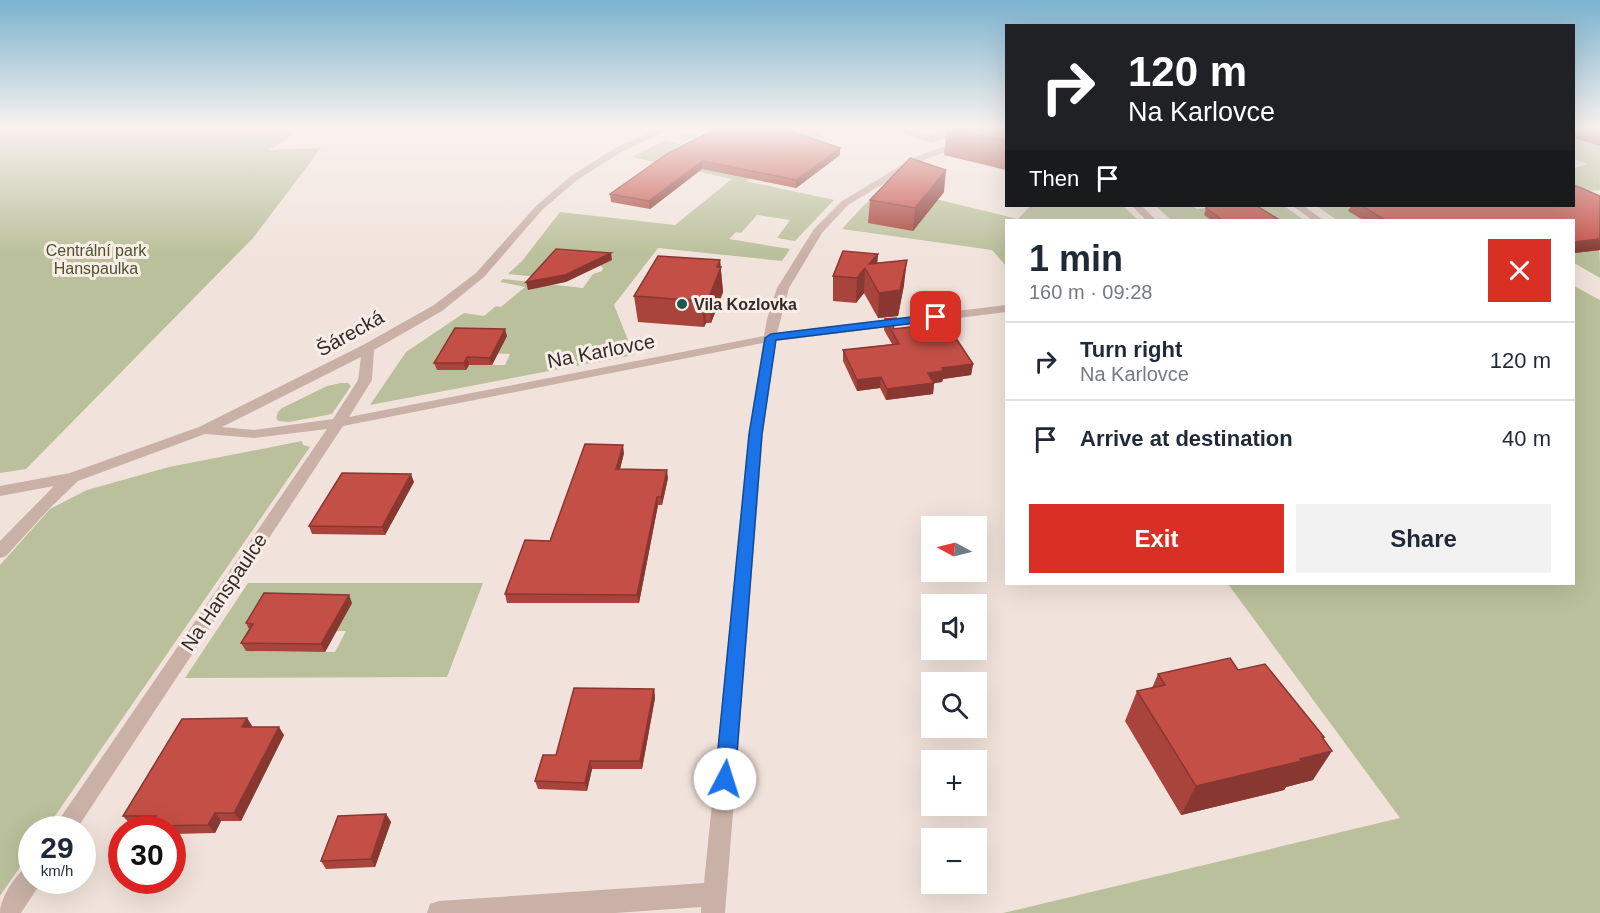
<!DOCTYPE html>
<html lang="en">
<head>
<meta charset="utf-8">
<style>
	body { margin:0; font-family:Helvetica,sans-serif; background:#f2f2f3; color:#1f2937; height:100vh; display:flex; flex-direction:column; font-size:22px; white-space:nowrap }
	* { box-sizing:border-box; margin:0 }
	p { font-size:20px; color:#747a83 }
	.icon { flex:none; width:33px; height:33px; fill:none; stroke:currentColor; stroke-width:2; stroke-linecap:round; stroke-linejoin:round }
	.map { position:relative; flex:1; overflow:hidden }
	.sheet { position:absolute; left:1005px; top:219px; width:570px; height:366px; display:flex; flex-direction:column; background:#fff; border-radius:0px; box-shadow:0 6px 24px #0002 }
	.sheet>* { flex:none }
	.guide { position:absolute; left:1005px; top:24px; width:570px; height:183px; border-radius:0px; box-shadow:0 6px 24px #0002; background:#202124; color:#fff; overflow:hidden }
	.needle { width:39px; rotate:277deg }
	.fabs { position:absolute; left:921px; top:516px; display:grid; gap:12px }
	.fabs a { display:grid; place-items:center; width:66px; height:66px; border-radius:0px; background:#fff; box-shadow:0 6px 24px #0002; font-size:30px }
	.speed { position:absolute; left:18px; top:816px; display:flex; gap:12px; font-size:30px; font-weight:700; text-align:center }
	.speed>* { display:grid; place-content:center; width:78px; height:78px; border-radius:50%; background:#fff; box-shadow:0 6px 24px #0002; line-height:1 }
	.speed small { font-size:15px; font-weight:400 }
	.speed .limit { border:9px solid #d22; background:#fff; color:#111 }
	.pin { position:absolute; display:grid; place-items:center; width:51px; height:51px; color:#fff; margin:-26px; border-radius:12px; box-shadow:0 3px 9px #0006 }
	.me { position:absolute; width:66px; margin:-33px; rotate:5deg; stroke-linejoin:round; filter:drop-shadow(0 0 4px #0008) }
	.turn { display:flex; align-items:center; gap:21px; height:126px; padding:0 24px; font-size:27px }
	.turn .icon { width:78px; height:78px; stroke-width:2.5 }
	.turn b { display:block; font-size:42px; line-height:51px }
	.then { display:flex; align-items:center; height:57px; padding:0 24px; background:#0003; gap:12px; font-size:22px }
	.round { display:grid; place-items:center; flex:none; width:63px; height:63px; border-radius:0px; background:#f2f2f3 }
	.headline { display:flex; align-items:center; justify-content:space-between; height:102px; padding:0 24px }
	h1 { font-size:36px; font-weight:700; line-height:45px }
	.button { display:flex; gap:12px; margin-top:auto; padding:12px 24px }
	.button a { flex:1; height:69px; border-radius:0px; background:#d93025; color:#fff; font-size:24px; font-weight:700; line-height:69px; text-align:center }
	.button a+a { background:#f2f2f3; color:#1f2937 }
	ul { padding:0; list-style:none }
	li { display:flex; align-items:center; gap:18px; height:78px; padding:0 24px; border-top:2px solid #e0e1e3 }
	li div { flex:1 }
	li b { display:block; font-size:22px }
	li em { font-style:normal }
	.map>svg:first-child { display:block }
	.green { fill:#bac09b; fill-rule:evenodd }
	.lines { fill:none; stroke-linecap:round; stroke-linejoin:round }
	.minor { fill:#c9b1a7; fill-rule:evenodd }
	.wall { fill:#a9443c }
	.shaded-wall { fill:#893731 }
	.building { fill:#c44f46; stroke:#893731; stroke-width:1.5 }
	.route { fill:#1a73e8; stroke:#114b97; stroke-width:1.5 }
	.poi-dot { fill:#1e5751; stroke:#f9eee7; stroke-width:2 }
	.labels { text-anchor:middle; stroke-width:6; stroke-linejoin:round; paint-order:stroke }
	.far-park-label { font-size:16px; fill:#4c542c; stroke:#f9eee7 }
	.far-poi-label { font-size:16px; font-weight:bold; fill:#362a28; stroke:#f9eee7; text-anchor:start }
	.street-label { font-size:20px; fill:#362a28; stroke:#f9eee7 }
</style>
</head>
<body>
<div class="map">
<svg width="1600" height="913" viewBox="0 0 1600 913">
	<rect width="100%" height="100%" fill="#f1e3db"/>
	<path class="green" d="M0,127H298L286,140L268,150L321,148L253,238L26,469L0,473Z
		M760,127H840L775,154L785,157L746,181L834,200L795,241L777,238L790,220L757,215L741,233L736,232L729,239L790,249L782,261L658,248L614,305L634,355L370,405L406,352L464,313L484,316L496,306L501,307L525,287L500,282L503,279L583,288L593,274L602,271L603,268L600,265L538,277L508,274L522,261L560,212L675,225L732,179L632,157L666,140L693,148L726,146L678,136L687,133L765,152ZM440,351H448L510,354L505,365H469L466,370L444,358H436Z
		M885,127H906L929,135L948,128L945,127L970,129L932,143Z
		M1574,127H1600V190L1587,191L1574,186V168L1588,164L1574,159Z
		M886,187L1018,219L1030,206H1123L1138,220H1006V266L992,250L842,229L863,206Z
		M1581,205C1600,235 1600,242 1600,278L1574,263V220H1498Z
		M1156,206H1192L1197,209L1206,208L1209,211L1204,212L1213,219L1225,220H1171Z
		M1237,206H1284L1304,220H1268Z
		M1317,206L1354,207L1366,220H1337Z
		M1574,286L1600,300V913H1003L1400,818L1228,584H1574Z
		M341,383H348L351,386L332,414L289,422L278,421L276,418L278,412L282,408L327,386Z
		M302,441L303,445L310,447L46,829L32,830L31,851L0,896V565L50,509L87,490L169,467Z
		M248,583H483L447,677L185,678ZM337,631H346L335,652L246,651Z"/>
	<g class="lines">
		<path class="minor" d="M664,127H675L623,151L577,180L542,210L484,277L442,311L374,350L372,380L349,417L764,336L767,319L777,288L814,229L842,201L915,157L997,127H1006V129L921,161L848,205L822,233L789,288L777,333L1006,305V312L776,341L763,434L725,913H701V907L615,913H427L430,904L439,901L704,883L749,434L763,343L343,426L76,830H52L327,429L254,438L205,434L78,481L49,509L6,556L0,558V541L54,486L0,496V486L70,473L199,427L363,345L434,305L476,273L536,206L571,176L617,147ZM361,357L358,380L333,419L254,430L222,427Z
			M1132,206H1142L1156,220H1146Z
			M1293,206H1304L1323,220H1312Z
			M32,864V880H42L40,884L21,913H0C0,898 17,870 32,864Z"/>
	</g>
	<path class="wall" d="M1006,127V170L944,155L947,128Z
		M1574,127H1600V146L1574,138Z
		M667,154L840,155L796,188L702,169L650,209L611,202L610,194Z
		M944,192L913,231L868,223L870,200Z
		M1351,206H1574L1600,250L1574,253V220H1363L1348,211Z
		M1206,208L1278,219L1277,220H1211L1204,215Z
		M878,254L877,263L904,285L898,316L878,318L864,293L856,303L833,301V276Z
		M720,260L723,292L711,323H706L704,327L638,322L634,296Z
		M885,319L895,329L973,364L971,375L943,379L942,382L934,383L933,394L886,400L880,388L857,391L843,361V350L892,344L884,330Z
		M507,336L492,365H469L466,370H437L434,363Z
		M624,453L620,469L668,478L662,505H658L639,603H507L505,594Z
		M414,482L385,535L312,534L309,526Z
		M352,603L325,652L246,651L241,643L249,629L246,623Z
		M1238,670L1323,739L1313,780L1286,787L1284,790L1181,815L1125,721L1137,691L1152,688L1158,674Z
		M654,689L655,698L642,769H592L587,791L538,789L535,781L556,755Z
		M247,718L252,726V727L284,735L241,821H221L215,833L172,834V830H155L151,826L152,824H130L123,816Z
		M386,814L391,822L375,867L326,869L321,861Z"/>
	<path class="shaded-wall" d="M840,148V155L796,188V180Z
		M702,161V169L650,209L649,201Z
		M946,170L944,192L913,231L915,208Z
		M1600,239V250L1574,253V242Z
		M611,253L612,260L566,282L528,290L526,282Z
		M878,254L876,278L869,264Z
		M720,260L723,292L711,323L709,297L717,267Z
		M907,260L904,285L898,316L878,318L879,293Z
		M865,268L864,293L856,303L857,278Z
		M704,297L706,323L704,327L702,301Z
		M505,329L507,336L492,365L490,358Z
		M467,357L469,365L466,370L464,363Z
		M973,364L971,375L943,379L942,382L927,384L928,373L942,368Z
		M881,377L880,388L857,391V380Z
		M934,383L933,394L886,400L887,389Z
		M623,445L624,453L618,477L616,469Z
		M667,470L668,478L662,505L661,497Z
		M411,474L414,482L385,535L382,527Z
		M657,497L658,505L639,603L637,595Z
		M349,595L352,603L325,652L321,644Z
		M654,689L655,698L642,769L640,761Z
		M247,718L252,726L248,736L242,727Z
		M279,727L284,735L241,821L234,813Z
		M1322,737H1324L1312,756L1332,751L1313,780L1286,787L1284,790L1181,815L1196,786L1300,759Z
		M590,761L592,769L587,791L585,783Z
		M215,813L221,821L215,833L208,825Z
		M386,814L391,822L375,867L371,859Z"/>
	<path class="building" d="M720,127H780L840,148L796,180L702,161L649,201L610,194L667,154Z
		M949,127H1006V141L947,128Z
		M1580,127H1600V132Z
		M910,158L946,170L915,208L870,200Z
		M1574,185L1600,196V239L1574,242V220H1385L1362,206H1574Z
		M1208,206H1257L1278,219L1266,220H1222L1206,208Z
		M556,249L611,253L565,275L526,282Z
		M843,251L878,254L869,264L907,260L900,290L879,293L865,268L857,278L833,276Z
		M658,256L720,260L717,267H721L709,297H704L702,301L634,296Z
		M896,318L893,329L946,323L973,364L942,368L943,371L928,373L934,383L887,389L881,377L857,380L843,350L899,344L885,319Z
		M455,328L505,329L490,358L467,357L464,363H434Z
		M585,444L623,445L616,469L667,470L661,497H657L637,595L505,594L525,540L550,541Z
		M342,473L411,474L382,527L309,526Z
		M264,593L349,595L321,644L241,643L253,624L246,623Z
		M1230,658L1238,670L1265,664L1324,737H1322L1332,751L1300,759L1302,761L1196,786L1137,691L1165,685L1158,674Z
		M574,688L654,689L640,761H590L585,783L535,781L543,755H556Z
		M247,718L242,727H279L234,813H215L208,825L151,826L156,816H123L182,719Z
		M386,814L371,859L321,861L338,816Z"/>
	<linearGradient id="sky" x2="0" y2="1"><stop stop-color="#7cb2ce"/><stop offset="0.5" stop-color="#f9f2ef"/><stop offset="1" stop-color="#f9f2ef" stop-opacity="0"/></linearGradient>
	<rect width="1600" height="255" fill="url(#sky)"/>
	<path class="route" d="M936,314L940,315V320L776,340L762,434L735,779L732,785L725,788L718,785L715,779L749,434L765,338L771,334Z"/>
	<circle class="poi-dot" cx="682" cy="304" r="6"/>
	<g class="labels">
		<g class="far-park-label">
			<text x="96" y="256">Centrální park<tspan x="96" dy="18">Hanspaulka</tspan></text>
		</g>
		<g class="far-poi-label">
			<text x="694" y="310">Vila Kozlovka</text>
		</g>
		<g class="street-label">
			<text transform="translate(350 333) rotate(-29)" y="7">Šárecká</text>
			<text transform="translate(601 351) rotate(-11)" y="7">Na Karlovce</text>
			<text transform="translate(224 592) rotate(-56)" y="7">Na Hanspaulce</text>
		</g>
	</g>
</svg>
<div class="fabs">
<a><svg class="needle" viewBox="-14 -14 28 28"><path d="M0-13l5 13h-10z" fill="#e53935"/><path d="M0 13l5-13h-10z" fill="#747a83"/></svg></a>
<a><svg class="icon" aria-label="sound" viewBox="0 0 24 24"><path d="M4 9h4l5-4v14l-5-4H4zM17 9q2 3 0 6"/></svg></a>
<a><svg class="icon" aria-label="search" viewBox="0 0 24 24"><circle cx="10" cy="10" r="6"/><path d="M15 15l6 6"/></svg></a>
<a>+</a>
<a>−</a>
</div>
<div class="speed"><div>29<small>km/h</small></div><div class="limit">30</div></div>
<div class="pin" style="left:936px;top:317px;background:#d93025"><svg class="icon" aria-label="arrive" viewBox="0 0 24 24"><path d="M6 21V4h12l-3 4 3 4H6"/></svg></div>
<svg class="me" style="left:725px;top:779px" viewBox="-20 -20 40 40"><circle r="19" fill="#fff"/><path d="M0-13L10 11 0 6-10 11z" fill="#1a73e8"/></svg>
<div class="guide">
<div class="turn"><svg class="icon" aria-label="right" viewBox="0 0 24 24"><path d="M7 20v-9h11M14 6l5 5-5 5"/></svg><div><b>120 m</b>Na Karlovce</div></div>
<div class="then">Then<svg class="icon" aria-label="arrive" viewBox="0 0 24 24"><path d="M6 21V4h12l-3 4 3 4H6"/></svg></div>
</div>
<section class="sheet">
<div class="headline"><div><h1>1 min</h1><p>160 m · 09:28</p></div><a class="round" style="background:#d93025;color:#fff"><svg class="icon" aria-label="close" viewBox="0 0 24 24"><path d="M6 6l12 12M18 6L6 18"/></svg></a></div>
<ul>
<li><svg class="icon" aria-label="right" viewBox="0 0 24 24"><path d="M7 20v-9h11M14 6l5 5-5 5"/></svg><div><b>Turn right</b><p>Na Karlovce</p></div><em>120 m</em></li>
<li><svg class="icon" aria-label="arrive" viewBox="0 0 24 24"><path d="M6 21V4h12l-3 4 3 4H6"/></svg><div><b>Arrive at destination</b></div><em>40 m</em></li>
</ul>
<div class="button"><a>Exit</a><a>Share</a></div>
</section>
</div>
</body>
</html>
